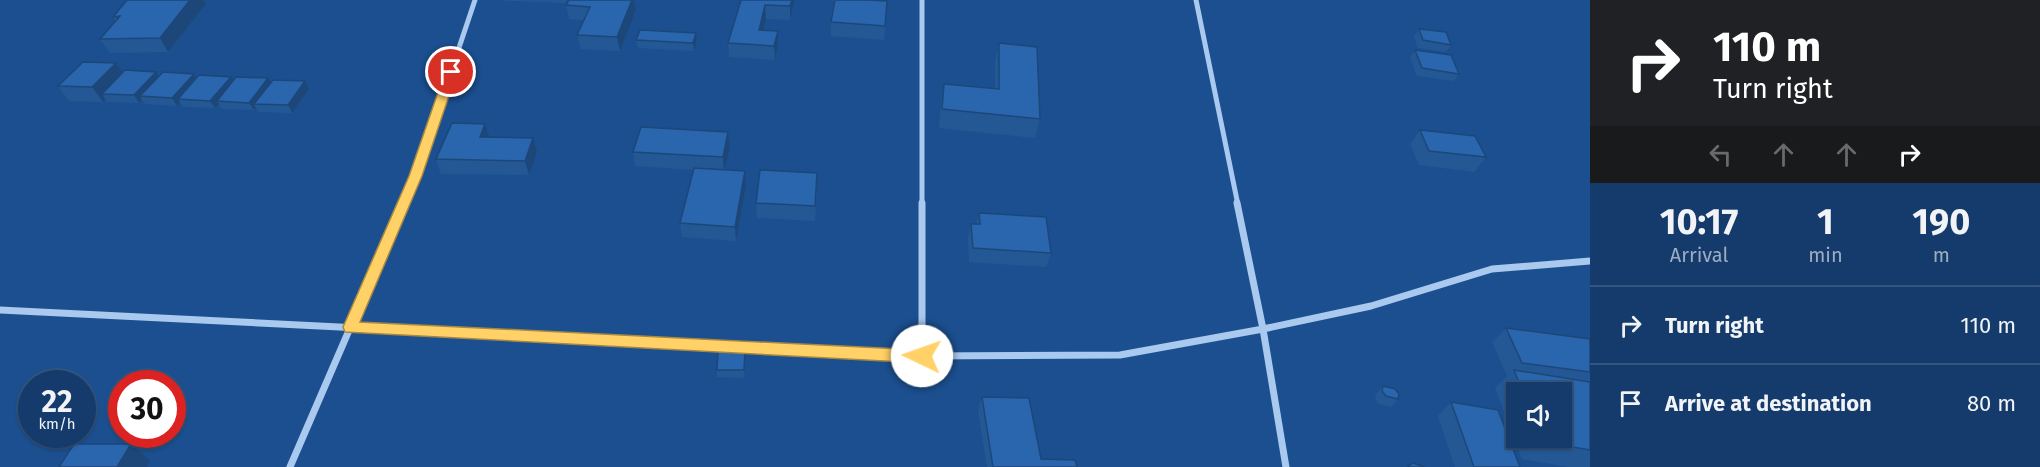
<!DOCTYPE html>
<html lang="en">
<head>
<meta charset="utf-8">
<style>
	body { margin:0; font-family:"Fira Sans",sans-serif; background:#214673; color:#f1f3f6; height:100vh; display:flex; flex-direction:column; font-size:22px; white-space:nowrap }
	* { box-sizing:border-box; margin:0 }
	p { font-size:20px; color:#9dadc1 }
	.icon { flex:none; width:33px; height:33px; fill:none; stroke:currentColor; stroke-width:2; stroke-linecap:round; stroke-linejoin:round }
	.map { position:relative; flex:1; overflow:hidden }
	.side { display:flex; flex-direction:column; background:#143b6b; width:450px }
	.side>* { flex:none }
	.guide { background:#202124; color:#fff; overflow:hidden }
	.fabs { position:absolute; left:1506px; top:382px; display:grid; gap:12px }
	.fabs a { display:grid; place-items:center; width:66px; height:66px; border-radius:0px; background:#143b6b; box-shadow:0 2px 4px #0004,0 0 0 2px #33557e; font-size:30px }
	.speed { position:absolute; left:18px; top:370px; display:flex; gap:12px; font-size:30px; font-weight:700; text-align:center }
	.speed>* { display:grid; place-content:center; width:78px; height:78px; border-radius:50%; background:#143b6b; box-shadow:0 2px 4px #0004,0 0 0 2px #33557e; line-height:1 }
	.speed small { font-size:15px; font-weight:400 }
	.speed .limit { border:9px solid #d22; background:#fff; color:#111 }
	.pin { position:absolute; display:grid; place-items:center; width:51px; height:51px; color:#fff; margin:-26px; border:3px solid #fff; border-radius:50%; box-shadow:0 2px 6px #0007 }
	.me { position:absolute; width:66px; margin:-33px; rotate:273deg; stroke-linejoin:round; filter:drop-shadow(0 0 4px #0008) }
	.turn { display:flex; align-items:center; gap:21px; height:126px; padding:0 24px; font-size:27px }
	.turn .icon { width:78px; height:78px; stroke-width:2.5 }
	.turn b { display:block; font-size:42px; line-height:51px }
	.lanes { display:flex; align-items:center; height:57px; padding:0 24px; background:#0003; justify-content:center; gap:30px; direction:ltr }
	.lanes .off { opacity:.35 }
	.eta { display:flex; justify-content:space-evenly; align-items:center; height:102px; text-align:center }
	.eta b { font-size:36px; font-weight:700; line-height:42px }
	ul { padding:0; list-style:none }
	li { display:flex; align-items:center; gap:18px; height:78px; padding:0 24px; border-top:2px solid #33557e }
	li div { flex:1 }
	li b { display:block; font-size:22px }
	li em { font-style:normal }
	main { display:flex; flex:1; min-height:0 }
	.map>svg:first-child { display:block }
	.lines { fill:none; stroke-linecap:round; stroke-linejoin:round }
	.street-far1 { stroke:#a9c9ee; stroke-width:5 }
	.street { stroke:#a9c9ee; stroke-width:7 }
	.wall { fill:#245895; fill-rule:evenodd }
	.shaded-wall { fill:#1d4779 }
	.building { fill:#2a66ad; stroke:#1d4779; stroke-width:1.5 }
	.route { fill:#ffd166; stroke:#a68842; stroke-width:1.5 }
</style>
</head>
<body>
<main>
<div class="map">
<svg width="1590" height="467" viewBox="0 0 1590 467">
	<rect width="100%" height="100%" fill="#1b4f8f"/>
	<g class="lines">
		<path class="street-far1" d="M922,0V205
			M1196,0L1238,205
			M404,205L416,176L475,0"/>
		<path class="street" d="M922,203V356
			M1237,203L1263,329L1286,467
			M0,310L922,356L1120,355L1263,329L1371,306L1492,269L1590,261
			M290,467L404,203"/>
	</g>
	<path class="wall" d="M127,0H204L206,4L168,52L110,53L100,39L115,21L113,17Z
		M493,0H567L565,3Z
		M569,0L636,10L620,51L581,49L577,35L584,20L569,19L566,5Z
		M741,0H794L790,20L766,19L763,30L778,45L775,60L729,57L728,43Z
		M833,0H886V1H887L884,40L831,36V22L834,1H833Z
		M1419,29L1451,45L1446,52L1418,48L1414,36Z
		M696,33L697,40L694,51L638,48L636,40Z
		M999,43L1040,119L1035,138L939,128L941,103L944,84L995,89V62Z
		M1415,50L1459,74L1454,81L1417,76L1410,58Z
		M116,63L123,73L159,76L271,82L309,89L292,113L259,112L256,108L254,110L221,109L219,104L215,108L183,107L180,102L177,106L145,104L142,100L139,103L107,102L105,99L103,102L69,101L58,86Z
		M485,124L490,137L537,152L529,175L441,174L436,159Z
		M1420,130L1486,157L1474,172L1419,165L1410,144Z
		M728,132L730,147L724,170L745,171L746,186L736,241L682,237L680,223L693,170L635,166L633,152Z
		M817,187L815,221L757,218L756,203Z
		M979,213L1051,253L1046,267L969,262L968,238L971,224H976Z
		M1506,328L1590,339V467H1568L1522,459L1495,388L1507,376L1492,342ZM1516,393H1562V438H1516Z
		M745,351L744,378L717,377V370Z
		M1383,386L1398,399L1391,407L1379,404L1375,398L1376,394Z
		M982,397L1041,459L1077,467H987L978,411Z
		M1451,402L1520,467H1455L1438,416Z"/>
	<path class="shaded-wall" d="M190,0H204L206,4L168,52L160,38Z
		M632,0H634L636,10L620,51L617,37Z
		M792,0H794V2L790,20V6Z
		M765,5L766,19L760,44L759,30Z
		M778,31V45L775,60L774,46Z
		M696,33L697,40L694,51L693,43Z
		M116,63L126,77L102,94L105,99L103,102L92,87Z
		M156,72L161,80L140,96L142,100L139,103L134,95Z
		M194,74L198,82L178,99L180,102L177,106L172,98Z
		M231,77L236,84L217,101L219,104L215,108L210,101Z
		M268,78L273,86L254,104L256,108L254,110L249,103Z
		M305,81L309,89L292,113L288,105Z
		M485,124L490,138L480,137Z
		M728,132L730,147L724,172L723,157Z
		M533,138L537,152L529,175L525,161Z
		M745,171L746,186L736,241L735,227Z
		M131,444L150,461L147,467H117Z"/>
	<path class="building" d="M127,0H190L160,38L100,39L120,16L113,17Z
		M569,0H632L617,37L577,35L590,7L566,5Z
		M741,0H792L790,6L765,5L759,30L778,31L774,46L728,43Z
		M835,0H868L887,1L885,26L831,22Z
		M1419,29L1446,32L1451,45L1423,40Z
		M640,30L696,33L693,43L636,40Z
		M999,43L1037,47L1040,119L942,109L944,84L999,89Z
		M1415,50L1451,55L1459,74L1422,68Z
		M83,62L116,63L92,87L58,86Z
		M125,70L156,72L134,95L102,94Z
		M163,72L194,74L172,98L140,96Z
		M199,75L231,77L210,101L178,99Z
		M236,77L268,78L249,103L217,101Z
		M273,80L305,81L288,105L254,104Z
		M452,123L485,124L480,137L533,138L525,161L436,159Z
		M641,127L728,132L723,157L633,152Z
		M1420,130L1475,136L1486,157L1429,151Z
		M694,168L745,171L735,227L680,223Z
		M760,170L817,173L815,206L756,203Z
		M979,213L1046,217L1051,253L973,248L971,224H980Z
		M1506,328L1590,339V372L1522,363Z
		M718,351H745L744,370H717Z
		M1514,370L1590,382V450L1543,442L1542,438H1562V393H1523Z
		M1383,386L1395,389L1399,394L1398,399L1386,396L1382,391Z
		M982,397L1029,398L1041,459L1075,460L1077,467H993Z
		M1451,402L1498,410L1520,467H1474Z
		M74,444H131L117,467H59Z
		M1413,463L1422,466L1424,467H1408V466Z"/>
	<path class="route" d="M451,68L457,72L422,176L360,322L922,350L927,352L929,356L927,361L922,363L345,332L343,327L409,176L445,72Z"/>
</svg>
<div class="fabs">
<a><svg class="icon" aria-label="sound" viewBox="0 0 24 24"><path d="M4 9h4l5-4v14l-5-4H4zM17 9q2 3 0 6"/></svg></a>
</div>
<div class="speed"><div>22<small>km/h</small></div><div class="limit">30</div></div>
<div class="pin" style="left:451px;top:72px;background:#d93025"><svg class="icon" aria-label="arrive" viewBox="0 0 24 24"><path d="M6 21V4h12l-3 4 3 4H6"/></svg></div>
<svg class="me" style="left:922px;top:356px" viewBox="-20 -20 40 40"><circle r="19" fill="#fff"/><path d="M0-13L10 11 0 6-10 11z" fill="#ffd166"/></svg>
</div>
<section class="side">
<div class="guide">
<div class="turn"><svg class="icon" aria-label="right" viewBox="0 0 24 24"><path d="M7 20v-9h11M14 6l5 5-5 5"/></svg><div><b>110 m</b>Turn right</div></div>
<div class="lanes"><svg class="icon off" aria-label="left" viewBox="0 0 24 24"><path d="M17 20v-9H6M10 6l-5 5 5 5"/></svg><svg class="icon off" aria-label="ahead" viewBox="0 0 24 24"><path d="M12 20V5M6 11l6-6 6 6"/></svg><svg class="icon off" aria-label="ahead" viewBox="0 0 24 24"><path d="M12 20V5M6 11l6-6 6 6"/></svg><svg class="icon" aria-label="right" viewBox="0 0 24 24"><path d="M7 20v-9h11M14 6l5 5-5 5"/></svg></div>
</div>
<div class="eta">
<div><b>10:17</b><p>Arrival</p></div>
<div><b>1</b><p>min</p></div>
<div><b>190</b><p>m</p></div>
</div>
<ul>
<li><svg class="icon" aria-label="right" viewBox="0 0 24 24"><path d="M7 20v-9h11M14 6l5 5-5 5"/></svg><div><b>Turn right</b></div><em>110 m</em></li>
<li><svg class="icon" aria-label="arrive" viewBox="0 0 24 24"><path d="M6 21V4h12l-3 4 3 4H6"/></svg><div><b>Arrive at destination</b></div><em>80 m</em></li>
</ul>
</section>
</main>
</body>
</html>
